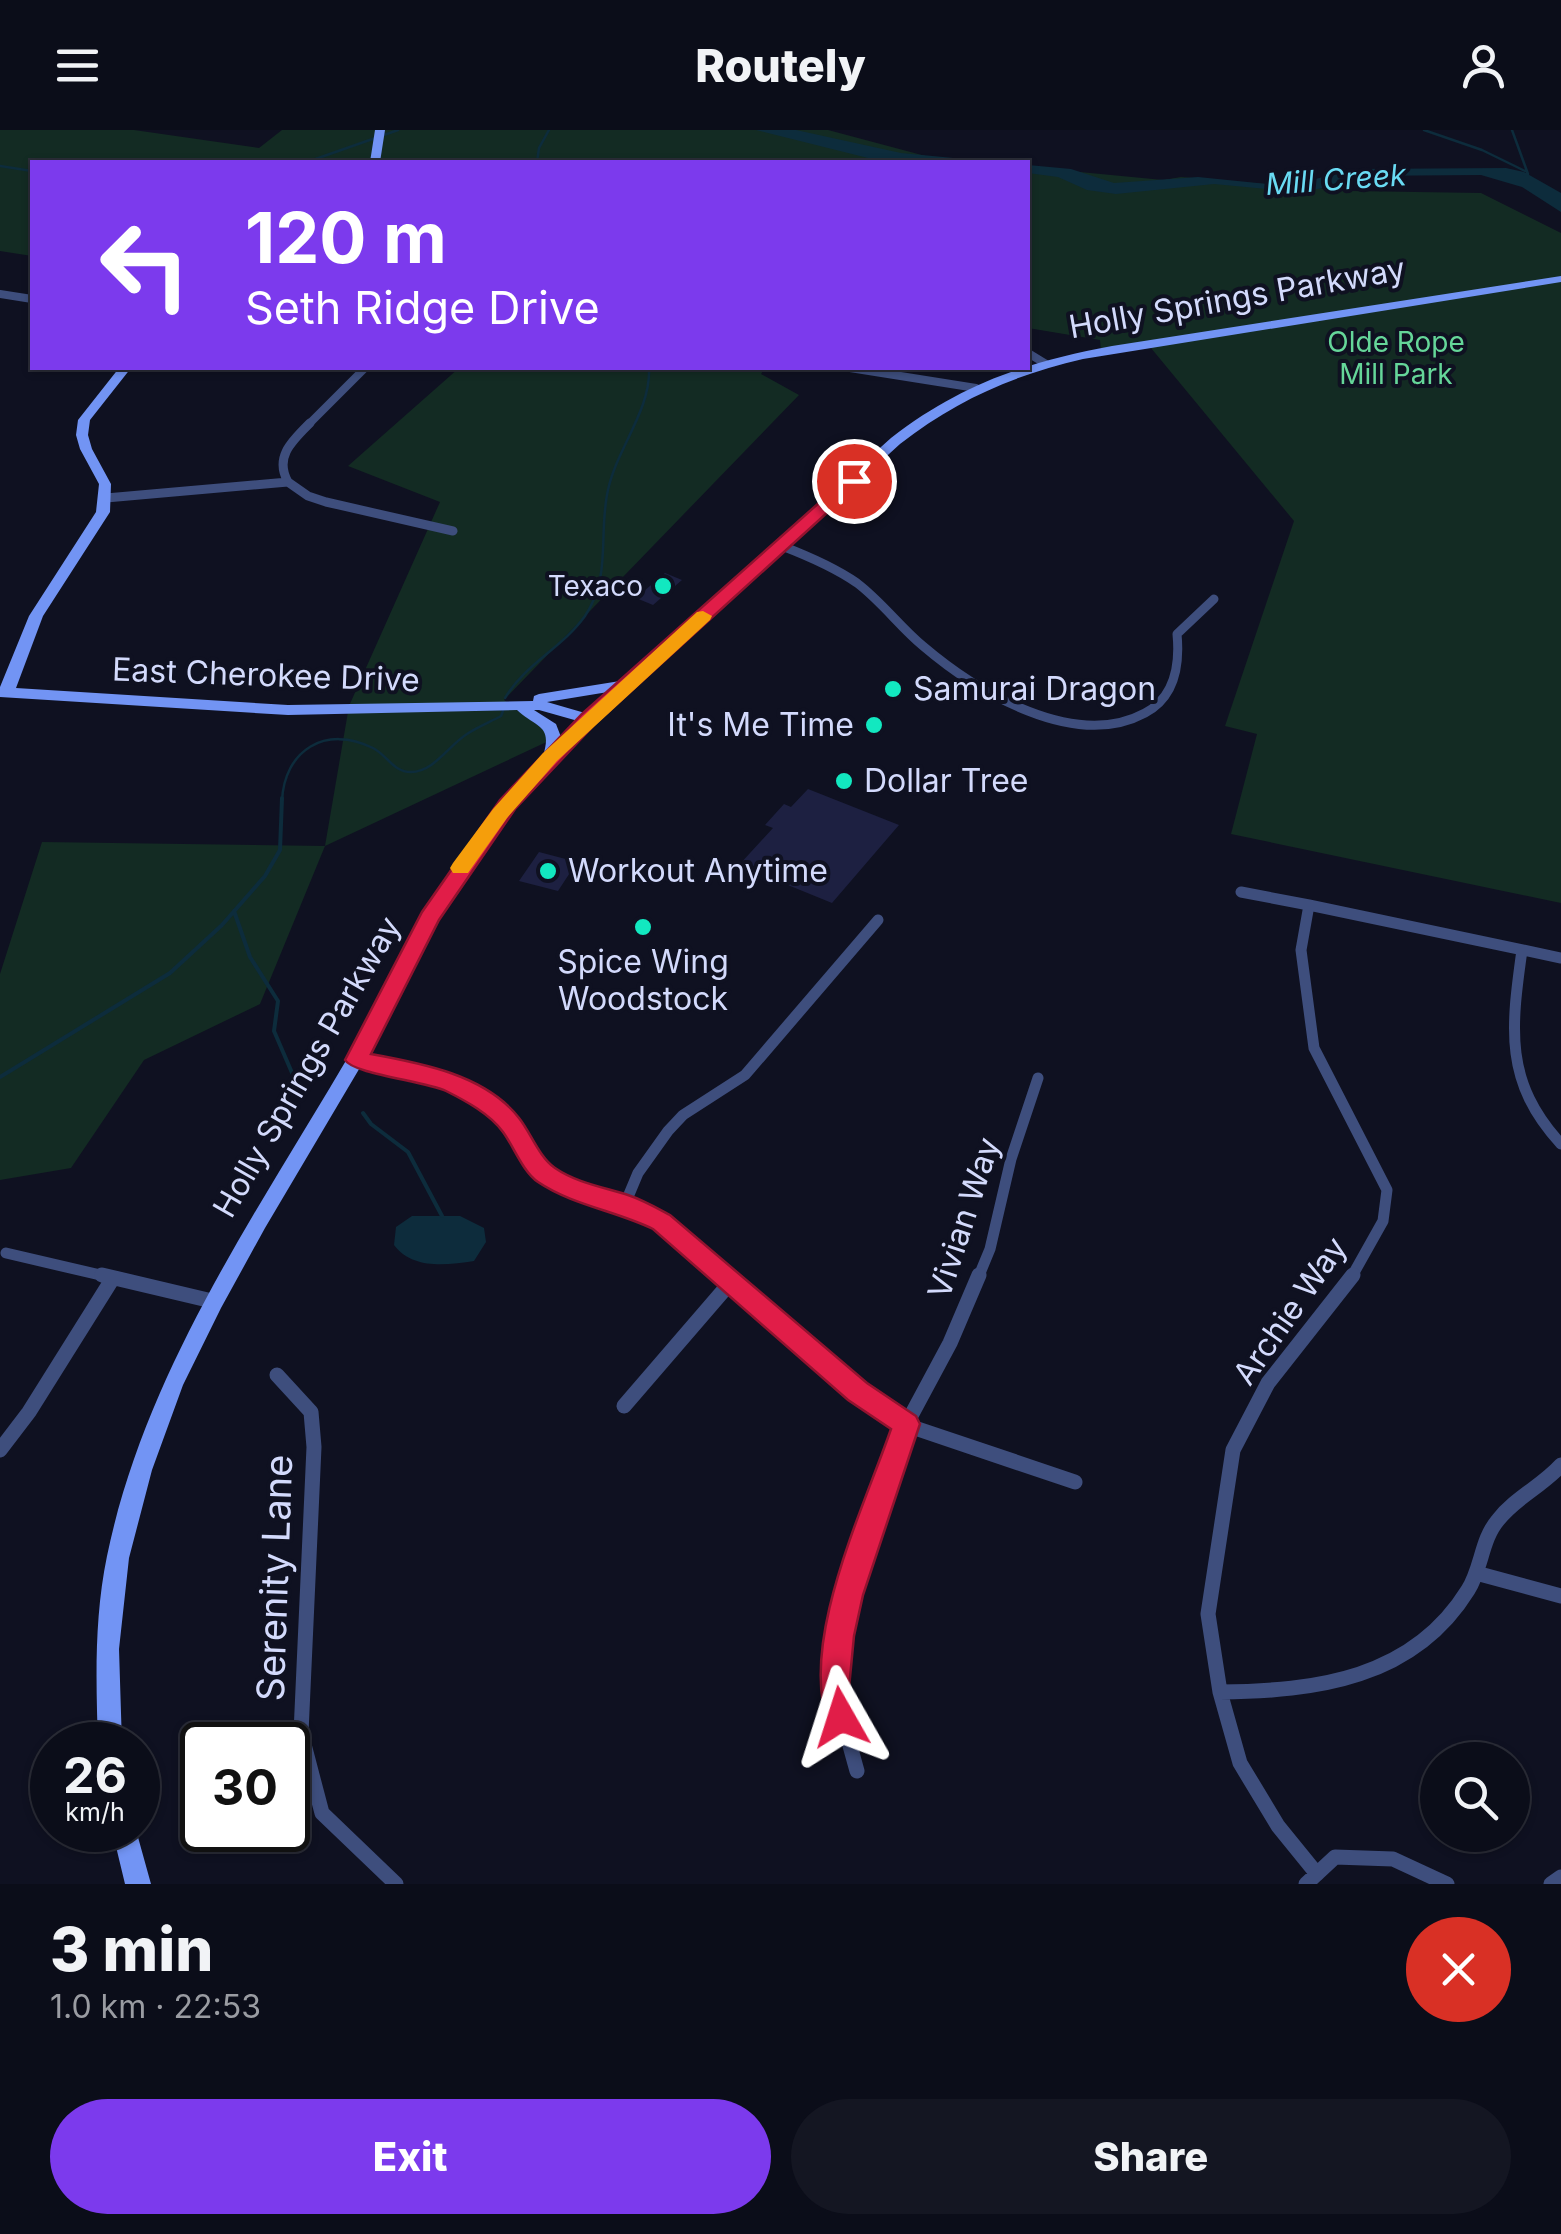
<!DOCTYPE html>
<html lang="en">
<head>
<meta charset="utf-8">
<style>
	body { margin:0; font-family:Inter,sans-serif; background:#141622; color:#f1f3f6; height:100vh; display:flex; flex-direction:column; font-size:38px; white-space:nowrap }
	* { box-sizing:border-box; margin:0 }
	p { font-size:32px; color:#9a9ca2 }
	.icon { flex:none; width:55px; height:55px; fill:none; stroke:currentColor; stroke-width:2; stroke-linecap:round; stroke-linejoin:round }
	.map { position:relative; height:1754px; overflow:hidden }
	.sheet { display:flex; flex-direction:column; background:#0b0d19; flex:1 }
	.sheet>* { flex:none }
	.hud { position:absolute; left:30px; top:30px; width:1000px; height:210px; border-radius:0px; box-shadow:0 2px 8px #0004,0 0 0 2px #2b2d38; background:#7c3aed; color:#fff; overflow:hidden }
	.tools { position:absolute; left:1420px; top:1612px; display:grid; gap:20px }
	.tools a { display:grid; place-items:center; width:110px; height:110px; border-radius:50%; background:#0b0d19; box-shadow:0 2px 8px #0004,0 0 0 2px #2b2d38; font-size:50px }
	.speed { position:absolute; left:30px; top:1592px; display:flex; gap:20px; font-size:50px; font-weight:700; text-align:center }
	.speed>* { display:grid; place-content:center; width:130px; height:130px; border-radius:50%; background:#0b0d19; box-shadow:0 2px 8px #0004,0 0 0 2px #2b2d38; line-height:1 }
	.speed small { font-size:25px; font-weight:400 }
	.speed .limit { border:5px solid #111; border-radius:15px; background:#fff; color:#111 }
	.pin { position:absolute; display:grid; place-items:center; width:85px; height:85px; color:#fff; margin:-42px; border:5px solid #fff; border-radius:50%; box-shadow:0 2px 10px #0007 }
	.me { position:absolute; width:110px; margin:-55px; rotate:354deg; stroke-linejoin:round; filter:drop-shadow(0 0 8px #0008) }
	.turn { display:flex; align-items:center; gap:35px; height:210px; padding:0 50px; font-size:45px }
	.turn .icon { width:130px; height:130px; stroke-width:2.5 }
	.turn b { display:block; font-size:70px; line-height:85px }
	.round { display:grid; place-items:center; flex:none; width:105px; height:105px; border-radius:52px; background:#141622 }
	.summary { display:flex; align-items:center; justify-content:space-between; height:170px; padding:0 50px }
	h1 { font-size:60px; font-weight:800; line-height:75px }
	.cta { display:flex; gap:20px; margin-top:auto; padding:20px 50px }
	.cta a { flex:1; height:115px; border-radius:60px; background:#7c3aed; color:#fff; font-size:40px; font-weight:800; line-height:115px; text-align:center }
	.cta a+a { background:#141622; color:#f1f3f6 }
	header { display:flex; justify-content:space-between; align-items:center; height:130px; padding:0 50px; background:#0b0d19; font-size:45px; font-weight:800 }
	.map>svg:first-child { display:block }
	.green { fill:#132b23 }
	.water { fill:#0d2c3c }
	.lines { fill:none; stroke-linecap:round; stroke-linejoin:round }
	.stream-far1 { stroke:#0d2c3c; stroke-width:2.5 }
	.stream { stroke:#0d2c3c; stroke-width:4 }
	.building { fill:#1d2041 }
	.street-far3 { stroke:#3e4e7d; stroke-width:8 }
	.street-far2 { stroke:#3e4e7d; stroke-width:9 }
	.street-far1 { stroke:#3e4e7d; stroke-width:11 }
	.street { stroke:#3e4e7d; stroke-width:15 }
	.secondary { fill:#7294f4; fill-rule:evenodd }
	.route { fill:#e11d48; stroke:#92132f; stroke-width:2.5 }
	.slow { fill:#f59e0b }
	.poi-dot { fill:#12e8c0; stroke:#0f1121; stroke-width:4 }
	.labels { text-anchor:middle; stroke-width:8; stroke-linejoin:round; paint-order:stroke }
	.far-park-label { font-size:28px; fill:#65d699; stroke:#0f1121 }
	.far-poi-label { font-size:28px; fill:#d3dafc; stroke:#0f1121; text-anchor:end }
	.far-water-label { font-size:30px; font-style:italic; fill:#69dbf3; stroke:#0f1121 }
	.street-label { font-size:32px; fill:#d3dafc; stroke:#0f1121 }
	.poi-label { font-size:32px; fill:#d3dafc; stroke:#0f1121; text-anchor:start }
	.near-street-label { font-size:38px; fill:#d3dafc; stroke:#0f1121 }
</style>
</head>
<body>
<header><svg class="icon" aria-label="menu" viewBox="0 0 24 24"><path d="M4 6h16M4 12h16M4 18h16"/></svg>Routely<svg class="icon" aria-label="person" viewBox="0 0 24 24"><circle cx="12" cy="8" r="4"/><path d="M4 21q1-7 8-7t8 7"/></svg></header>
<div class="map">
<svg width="1561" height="1754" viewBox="0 0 1561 1754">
	<rect width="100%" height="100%" fill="#0f1121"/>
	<path class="green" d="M0,0H134L259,18L282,0H828L948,32H32V126L0,121Z
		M1028,37L1163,50L1181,47L1351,61L1481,63L1561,103V773L1231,704L1257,604L1225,596L1294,391L1151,218L1101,221L1100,210L1028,198Z
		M459,238H765L761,244L799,265L504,570L555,608L325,716L260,874L144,930L71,1038L0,1050V844L42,712L325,716L349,576L440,372L348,336Z"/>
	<path class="water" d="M756,0H796L901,23L995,32H884Z
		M1028,35L1071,39L1114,53L1198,47L1286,56L1357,39L1506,38L1524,42L1561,63V82L1522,57L1481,45L1354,46L1324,58L1299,62L1214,54L1116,64L1087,60L1058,47L1028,43Z
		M412,1086H460L484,1098L486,1112L474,1131C447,1135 413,1140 394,1115L396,1097Z"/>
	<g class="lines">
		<path class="stream-far1" d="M1424,0L1482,20L1525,41
			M1512,0L1528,44H1524
			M307,32L398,0
			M537,32L539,18L549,0
			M0,36L32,41
			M505,568C525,534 562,518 585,486C612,446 598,403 608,360C617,318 651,280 649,238
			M282,671C284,621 325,594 373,618C387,625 393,642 411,642C434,642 449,615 467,604C477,597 490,592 501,586L503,581"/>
		<path class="stream" d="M234,781L250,827L278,871L274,901L302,966
			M0,947L170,843L222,795L265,746L280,720L282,668
			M363,983L371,994L408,1022L442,1086"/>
	</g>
	<path class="building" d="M665,443L682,450L653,475L636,468Z
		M808,659L899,695L832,773L739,735L773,698L765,695L784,674L791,677Z
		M539,722L577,732L558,761L519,751Z"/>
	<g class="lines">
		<path class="street-far3" d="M0,164L32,169
			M1028,223L1046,234
			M850,238L976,258
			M307,296L365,238"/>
		<path class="street-far2" d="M288,352C274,327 292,311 310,293
			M106,368L288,352L308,366L326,372L453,401
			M782,416C808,426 834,437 857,453C882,472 900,497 923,516C977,562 1075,621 1145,583C1175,567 1180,535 1177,504L1214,469"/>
		<path class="street-far1" d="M1241,762L1309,775
			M1522,820C1511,899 1504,952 1561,1014
			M356,930L419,941L480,967L511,995L534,1032L553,1050L662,1092L728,1148
			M625,1074L638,1043L668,1001L683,985L745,945L878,790
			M6,1123L113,1148
			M978,1148L990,1119L1011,1029L1038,948
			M1351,1148L1383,1091L1387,1060L1314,918L1301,820L1309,775L1561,828"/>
		<path class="street" d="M102,1145L212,1171
			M725,1145L886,1283L906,1295L1075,1352
			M277,1245L311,1282L314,1317L301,1603L322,1683L396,1754
			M624,1276L730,1153
			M0,1320L29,1282L113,1148
			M1476,1443L1561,1466
			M1220,1562C1316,1561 1413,1549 1468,1460C1482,1438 1481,1410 1498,1390C1515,1368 1542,1356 1561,1335
			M857,1641L834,1558L838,1506L848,1465L906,1295L950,1213L979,1145
			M1317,1744L1278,1696L1240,1633L1220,1562L1208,1484L1233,1320L1268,1253L1353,1145
			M1306,1754L1335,1727L1393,1729L1447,1754
			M1551,1754L1561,1747"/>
		<path class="secondary" d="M375,0H385L380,32H370Z
			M1561,146V152L1083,229C1014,245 956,270 900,314L574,611L496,699L449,768L368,924L265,1098L221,1178L183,1255L152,1340L129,1428L119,1519L122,1615H98C96,1552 94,1489 107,1426C146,1238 259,1080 354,917C376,880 392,840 413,802C448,738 492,679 543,626C553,594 536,598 517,580L288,585L0,567V557L29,486L96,382L99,354L80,319L76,305L78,290L119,238H131L90,290L88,305L92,319L111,354L110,382L43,486L16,558L288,575L533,571L534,566L539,564L620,551L891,308C961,254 1027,232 1112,216ZM608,562L585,583L547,572ZM534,580H539L578,591L561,607L556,594Z
			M112,1700H136L151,1754H125Z"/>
	</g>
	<path class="route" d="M848,347L862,351L596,593L515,679L439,790L371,924C421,933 486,945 519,988C531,1003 539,1027 555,1038C577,1053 603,1057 628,1065C643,1070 657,1078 670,1085L867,1253L916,1286L920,1294L863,1465L854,1506L849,1558L857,1587L852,1598L841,1603L830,1598C796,1517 863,1380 891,1299L848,1270L653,1099C616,1081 572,1075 538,1052C523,1042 514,1017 503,1002C490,984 466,971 446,961C425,951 353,944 345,930L422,782L500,670L582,584Z"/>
	<path class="slow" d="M703,481L712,486L710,490L557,631L507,688L468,743H453L450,738L453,733L493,679L543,623L697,482Z"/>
	<g class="poi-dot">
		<circle cx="663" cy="456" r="10"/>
		<circle cx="893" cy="559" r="10"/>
		<circle cx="874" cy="595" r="10"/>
		<circle cx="844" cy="651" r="10"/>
		<circle cx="548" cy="741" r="10"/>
		<circle cx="643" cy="797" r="10"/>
	</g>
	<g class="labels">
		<g class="far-park-label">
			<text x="1396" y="222">Olde Rope<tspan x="1396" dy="32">Mill Park</tspan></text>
		</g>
		<g class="far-poi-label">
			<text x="643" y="466">Texaco</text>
		</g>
		<g class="far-water-label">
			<text transform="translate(1336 50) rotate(-4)" y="10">Mill Creek</text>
		</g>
		<g class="street-label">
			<text transform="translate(1237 168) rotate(-10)" y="11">Holly Springs Parkway</text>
			<text transform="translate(266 545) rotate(2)" y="11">East Cherokee Drive</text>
			<text transform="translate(307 937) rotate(-60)" y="11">Holly Springs Parkway</text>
			<text transform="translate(964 1088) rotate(-72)" y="11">Vivian Way</text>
			<text transform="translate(1290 1181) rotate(-55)" y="11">Archie Way</text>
		</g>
		<g class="poi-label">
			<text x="913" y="570">Samurai Dragon</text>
			<text x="854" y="606" text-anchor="end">It's Me Time</text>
			<text x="864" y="662">Dollar Tree</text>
			<text x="568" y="752">Workout Anytime</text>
			<text x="643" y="843" text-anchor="middle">Spice Wing<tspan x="643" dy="37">Woodstock</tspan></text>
		</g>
		<g class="near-street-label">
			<text transform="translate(275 1448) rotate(-88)" y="13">Serenity Lane</text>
		</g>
	</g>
</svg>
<div class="tools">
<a><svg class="icon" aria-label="search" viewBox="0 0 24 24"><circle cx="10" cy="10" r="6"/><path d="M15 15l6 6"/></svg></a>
</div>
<div class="speed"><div>26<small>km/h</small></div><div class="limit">30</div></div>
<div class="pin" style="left:854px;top:351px;background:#d93025"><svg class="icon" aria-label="arrive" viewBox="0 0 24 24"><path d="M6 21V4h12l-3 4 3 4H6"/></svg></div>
<svg class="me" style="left:841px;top:1587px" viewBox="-20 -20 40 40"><path d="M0-17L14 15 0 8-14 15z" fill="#e11d48" stroke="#fff" stroke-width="4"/></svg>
<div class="hud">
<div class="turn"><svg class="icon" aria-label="left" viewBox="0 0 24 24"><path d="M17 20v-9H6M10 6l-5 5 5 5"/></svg><div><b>120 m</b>Seth Ridge Drive</div></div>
</div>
</div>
<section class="sheet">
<div class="summary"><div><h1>3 min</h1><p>1.0 km · 22:53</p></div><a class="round" style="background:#d93025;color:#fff"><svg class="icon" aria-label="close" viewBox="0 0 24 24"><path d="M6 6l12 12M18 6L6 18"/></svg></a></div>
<div class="cta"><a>Exit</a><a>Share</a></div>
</section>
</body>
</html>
